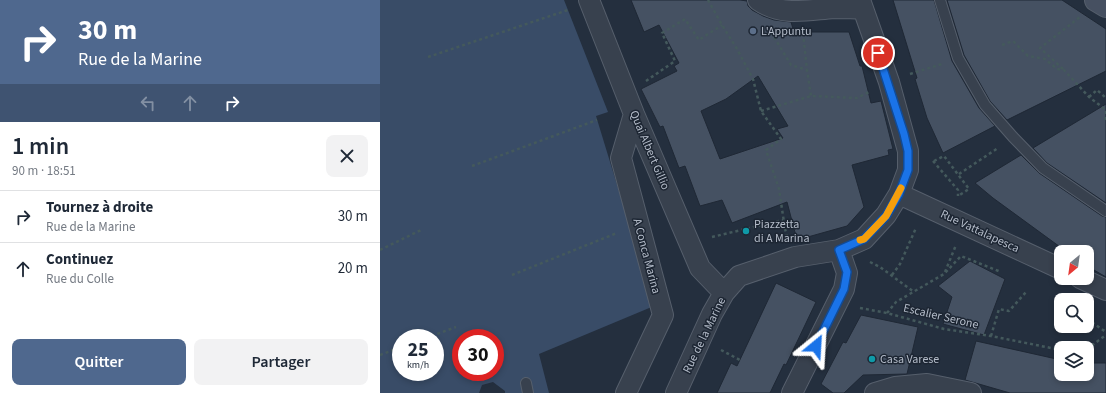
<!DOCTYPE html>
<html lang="fr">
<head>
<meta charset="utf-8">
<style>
	body { margin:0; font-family:"Source Sans 3",sans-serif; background:#f2f2f3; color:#1f2937; height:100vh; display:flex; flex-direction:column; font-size:15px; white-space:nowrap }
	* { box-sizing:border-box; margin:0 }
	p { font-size:13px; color:#747a83 }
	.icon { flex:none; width:22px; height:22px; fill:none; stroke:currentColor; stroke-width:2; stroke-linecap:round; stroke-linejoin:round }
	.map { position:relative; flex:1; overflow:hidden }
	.details { display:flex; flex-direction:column; background:#fff; width:380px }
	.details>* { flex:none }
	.top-card { background:#4f688e; color:#fff; overflow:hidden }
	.needle { width:26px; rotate:209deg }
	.buttons { position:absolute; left:674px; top:245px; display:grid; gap:8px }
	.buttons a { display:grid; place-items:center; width:40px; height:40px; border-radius:8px; background:#fff; box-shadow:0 2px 6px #0003; font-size:20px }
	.speed { position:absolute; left:12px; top:329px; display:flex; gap:8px; font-size:20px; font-weight:700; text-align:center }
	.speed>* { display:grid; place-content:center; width:52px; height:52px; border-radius:50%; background:#fff; box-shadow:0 2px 6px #0003; line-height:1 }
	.speed small { font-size:10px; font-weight:400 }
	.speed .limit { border:6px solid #d22; background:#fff; color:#111 }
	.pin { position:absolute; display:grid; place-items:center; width:34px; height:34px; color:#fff; margin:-17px; border:2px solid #fff; border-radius:50%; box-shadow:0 1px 4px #0007 }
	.me { position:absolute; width:44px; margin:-22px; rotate:27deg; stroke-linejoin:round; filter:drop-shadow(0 0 3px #0008) }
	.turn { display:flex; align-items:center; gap:14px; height:84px; padding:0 12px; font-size:18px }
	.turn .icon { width:52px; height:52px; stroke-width:2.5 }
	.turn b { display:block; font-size:28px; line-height:34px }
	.lanes { display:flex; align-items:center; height:38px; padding:0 12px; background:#0003; justify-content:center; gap:20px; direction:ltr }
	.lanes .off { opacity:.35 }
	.round { display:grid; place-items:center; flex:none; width:42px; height:42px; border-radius:8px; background:#f2f2f3 }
	.head { display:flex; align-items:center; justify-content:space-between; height:68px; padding:0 12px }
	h1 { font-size:24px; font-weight:600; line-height:30px }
	.button { display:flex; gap:8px; margin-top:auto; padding:8px 12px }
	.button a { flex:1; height:46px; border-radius:8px; background:#4f688e; color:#fff; font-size:16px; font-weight:600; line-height:46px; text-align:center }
	.button a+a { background:#f2f2f3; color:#1f2937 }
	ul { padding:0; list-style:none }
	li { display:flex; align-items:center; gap:12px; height:52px; padding:0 12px; border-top:1px solid #e0e1e3 }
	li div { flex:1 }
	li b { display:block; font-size:15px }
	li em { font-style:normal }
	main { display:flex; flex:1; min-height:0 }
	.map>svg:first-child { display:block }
	.water { fill:#394c67; fill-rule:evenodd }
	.building { fill:#455162; stroke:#1f2835; fill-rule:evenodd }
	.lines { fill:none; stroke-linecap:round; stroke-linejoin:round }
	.lane-casing { stroke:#565f6c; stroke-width:12 }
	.street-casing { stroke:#565f6c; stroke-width:22 }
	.secondary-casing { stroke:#565f6c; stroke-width:24 }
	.path { stroke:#44595c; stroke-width:2.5; stroke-dasharray:3 3; stroke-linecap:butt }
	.lane { stroke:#38414e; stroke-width:10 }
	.street { stroke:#38414e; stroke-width:20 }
	.secondary { stroke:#465061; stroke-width:22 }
	.route-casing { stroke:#114b97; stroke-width:10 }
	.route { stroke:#1a73e8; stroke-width:7 }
	.slow { stroke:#f59e0b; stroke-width:7 }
	.service-dot { fill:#5c6f8a; stroke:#1d2633; stroke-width:1.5 }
	.culture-dot { fill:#0f9aa8; stroke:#1d2633; stroke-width:1.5 }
	.labels { text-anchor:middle; stroke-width:3; stroke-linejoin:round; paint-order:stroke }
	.poi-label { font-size:12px; fill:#b4bcc9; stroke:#1d2633; text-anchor:start }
	.street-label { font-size:12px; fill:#b4bcc9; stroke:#1d2633 }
</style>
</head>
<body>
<main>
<section class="details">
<div class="top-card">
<div class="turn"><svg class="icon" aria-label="right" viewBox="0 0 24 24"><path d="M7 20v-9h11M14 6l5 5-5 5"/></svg><div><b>30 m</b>Rue de la Marine</div></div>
<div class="lanes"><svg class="icon off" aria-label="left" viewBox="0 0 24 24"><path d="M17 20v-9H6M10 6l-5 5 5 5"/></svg><svg class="icon off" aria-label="ahead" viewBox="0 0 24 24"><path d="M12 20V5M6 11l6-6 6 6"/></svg><svg class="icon" aria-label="right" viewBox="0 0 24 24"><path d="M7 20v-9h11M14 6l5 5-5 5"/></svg></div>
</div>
<div class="head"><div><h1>1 min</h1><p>90 m · 18:51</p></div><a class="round"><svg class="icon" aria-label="close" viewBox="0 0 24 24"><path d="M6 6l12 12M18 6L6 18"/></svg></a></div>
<ul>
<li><svg class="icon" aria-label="right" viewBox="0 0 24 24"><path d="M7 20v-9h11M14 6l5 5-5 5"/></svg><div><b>Tournez à droite</b><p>Rue de la Marine</p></div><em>30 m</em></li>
<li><svg class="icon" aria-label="ahead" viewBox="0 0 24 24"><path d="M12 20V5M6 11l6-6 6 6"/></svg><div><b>Continuez</b><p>Rue du Colle</p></div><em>20 m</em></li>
</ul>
<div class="button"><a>Quitter</a><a>Partager</a></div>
</section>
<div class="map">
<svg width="726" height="393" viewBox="0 0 726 393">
	<rect width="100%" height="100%" fill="#242f3e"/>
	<path class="water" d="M0,0H184L228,112L216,116L274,306L159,354L169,393H125V391L113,382L102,385L99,393H0ZM21,338H55V372H21ZM81,338H115V372H81Z"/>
	<path class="building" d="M251,0H360L367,1L368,6L372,10L383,16L394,20L411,22L414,32H469L480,66H482L491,103L501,101L513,149L508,150L509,155L472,165L484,207L467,226L417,240L407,202L352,223L342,200L320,206L305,166L299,168L283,126L280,127L261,89L297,71L294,66L299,63L279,25L264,32ZM378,76L408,126L397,129L403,138L340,159L321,111L346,99Z
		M513,0H554L572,61L599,108L615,126L563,153L547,118L535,79L537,78Z
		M567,0H682L726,29V71L627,120L610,101L584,55Z
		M726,104V203L667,163L653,148Z
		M641,155L659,173L722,216L726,217V277L707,266V252H687L613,198L595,183Z
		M590,261L625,279L604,335L563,324L572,297L558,286Z
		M396,283L436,302L406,365L404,364L390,393H337L351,363L357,366Z
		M481,315L538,327L527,374L483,375L464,393H453L441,384L463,342L466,343Z
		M596,341L681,360V374H707V363H726V393H630L585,380Z"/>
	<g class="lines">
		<g class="lane-casing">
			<path id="lane" d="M560,0L578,58L605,105L633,137L663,168L726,211
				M146,383L148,393"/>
		</g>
		<g class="street-casing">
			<path id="street" d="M209,0L254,114L320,268L344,293
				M378,0C402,17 427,10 454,8C464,8 473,8 483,9
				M519,194L681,269
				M700,278L726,290
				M246,393L283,315L241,158L254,114
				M296,393L332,314L344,293L359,276L415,257L459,250L484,239L506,215L519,194L528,170V151L509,82L480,0
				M412,393L464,289L467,273L459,250
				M495,393L515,387L547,384L591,393"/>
		</g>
		<g class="secondary-casing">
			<path id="secondary" d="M716,0L726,6"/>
		</g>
		<path class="path" d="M328,0L342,25L357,49L373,79L381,111L401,139L386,150L399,189L405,229L407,236
			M391,32L411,65L427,70
			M423,33L427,70L431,96
			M622,45L633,41L648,56L665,59L677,69L684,70L709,97L726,110L725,121L726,122
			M48,57L188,10
			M683,69L660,48L700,17
			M530,74L562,64
			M266,81L295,61L282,33L305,19L319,40L342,25
			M709,97L717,90L726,98
			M381,111L431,96L477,98L489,92
			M553,161L578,190V196
			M554,161L564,156L589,189L578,196
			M92,166L217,120
			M579,174L618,148
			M332,237L403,220
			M0,250L43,229
			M490,262L500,267L534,292
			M565,272L576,245
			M132,275L237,233
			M512,275L520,264L536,228
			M480,308L507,313L564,329L611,336L681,350
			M507,313L516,302L564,274L581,256L621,272
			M707,319L726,332
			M611,336L619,309L629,311L647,291
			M46,338L76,327
			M707,349L726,335
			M341,350L360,360
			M0,355L21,347"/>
		<use href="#lane" class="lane"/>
		<use href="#street" class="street"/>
		<use href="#secondary" class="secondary"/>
	</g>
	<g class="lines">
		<g class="route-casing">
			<path id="route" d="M436,346L464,289L467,272L459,250L484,239L506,216L519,194L528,170V151L524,134L498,53"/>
		</g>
		<use href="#route" class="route"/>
		<path class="slow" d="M480,240L484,239L506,216L521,188"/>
	</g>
	<circle class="service-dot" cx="373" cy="31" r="4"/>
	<g class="culture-dot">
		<circle cx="366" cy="231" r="4"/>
		<circle cx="492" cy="359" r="4"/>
	</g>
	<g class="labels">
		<g class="poi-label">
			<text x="381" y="35">L'Appuntu</text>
			<text x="374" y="228">Piazzetta<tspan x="374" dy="14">di A Marina</tspan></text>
			<text x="500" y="363">Casa Varese</text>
		</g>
		<g class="street-label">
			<text transform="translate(270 150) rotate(67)" y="4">Quai Albert Gillio</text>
			<text transform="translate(600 231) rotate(25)" y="4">Rue Vattalapesca</text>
			<text transform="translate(267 256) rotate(75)" y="4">A Conca Marina</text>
			<text transform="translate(561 316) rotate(13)" y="4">Escalier Serone</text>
			<text transform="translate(324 335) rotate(-64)" y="4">Rue de la Marine</text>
		</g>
	</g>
</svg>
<div class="buttons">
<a><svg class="needle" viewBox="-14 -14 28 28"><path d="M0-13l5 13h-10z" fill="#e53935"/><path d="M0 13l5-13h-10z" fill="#747a83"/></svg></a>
<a><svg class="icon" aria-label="search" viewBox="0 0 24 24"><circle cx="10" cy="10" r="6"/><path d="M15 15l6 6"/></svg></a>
<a><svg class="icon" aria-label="layers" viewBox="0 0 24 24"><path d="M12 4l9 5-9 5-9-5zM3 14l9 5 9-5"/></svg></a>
</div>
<div class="speed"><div>25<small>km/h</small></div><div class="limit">30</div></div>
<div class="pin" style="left:498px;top:53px;background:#d93025"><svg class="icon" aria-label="arrive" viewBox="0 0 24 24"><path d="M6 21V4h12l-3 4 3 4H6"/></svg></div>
<svg class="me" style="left:436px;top:346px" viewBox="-20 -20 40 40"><path d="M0-17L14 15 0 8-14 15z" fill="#1a73e8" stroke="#fff" stroke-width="4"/></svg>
</div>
</main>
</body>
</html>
